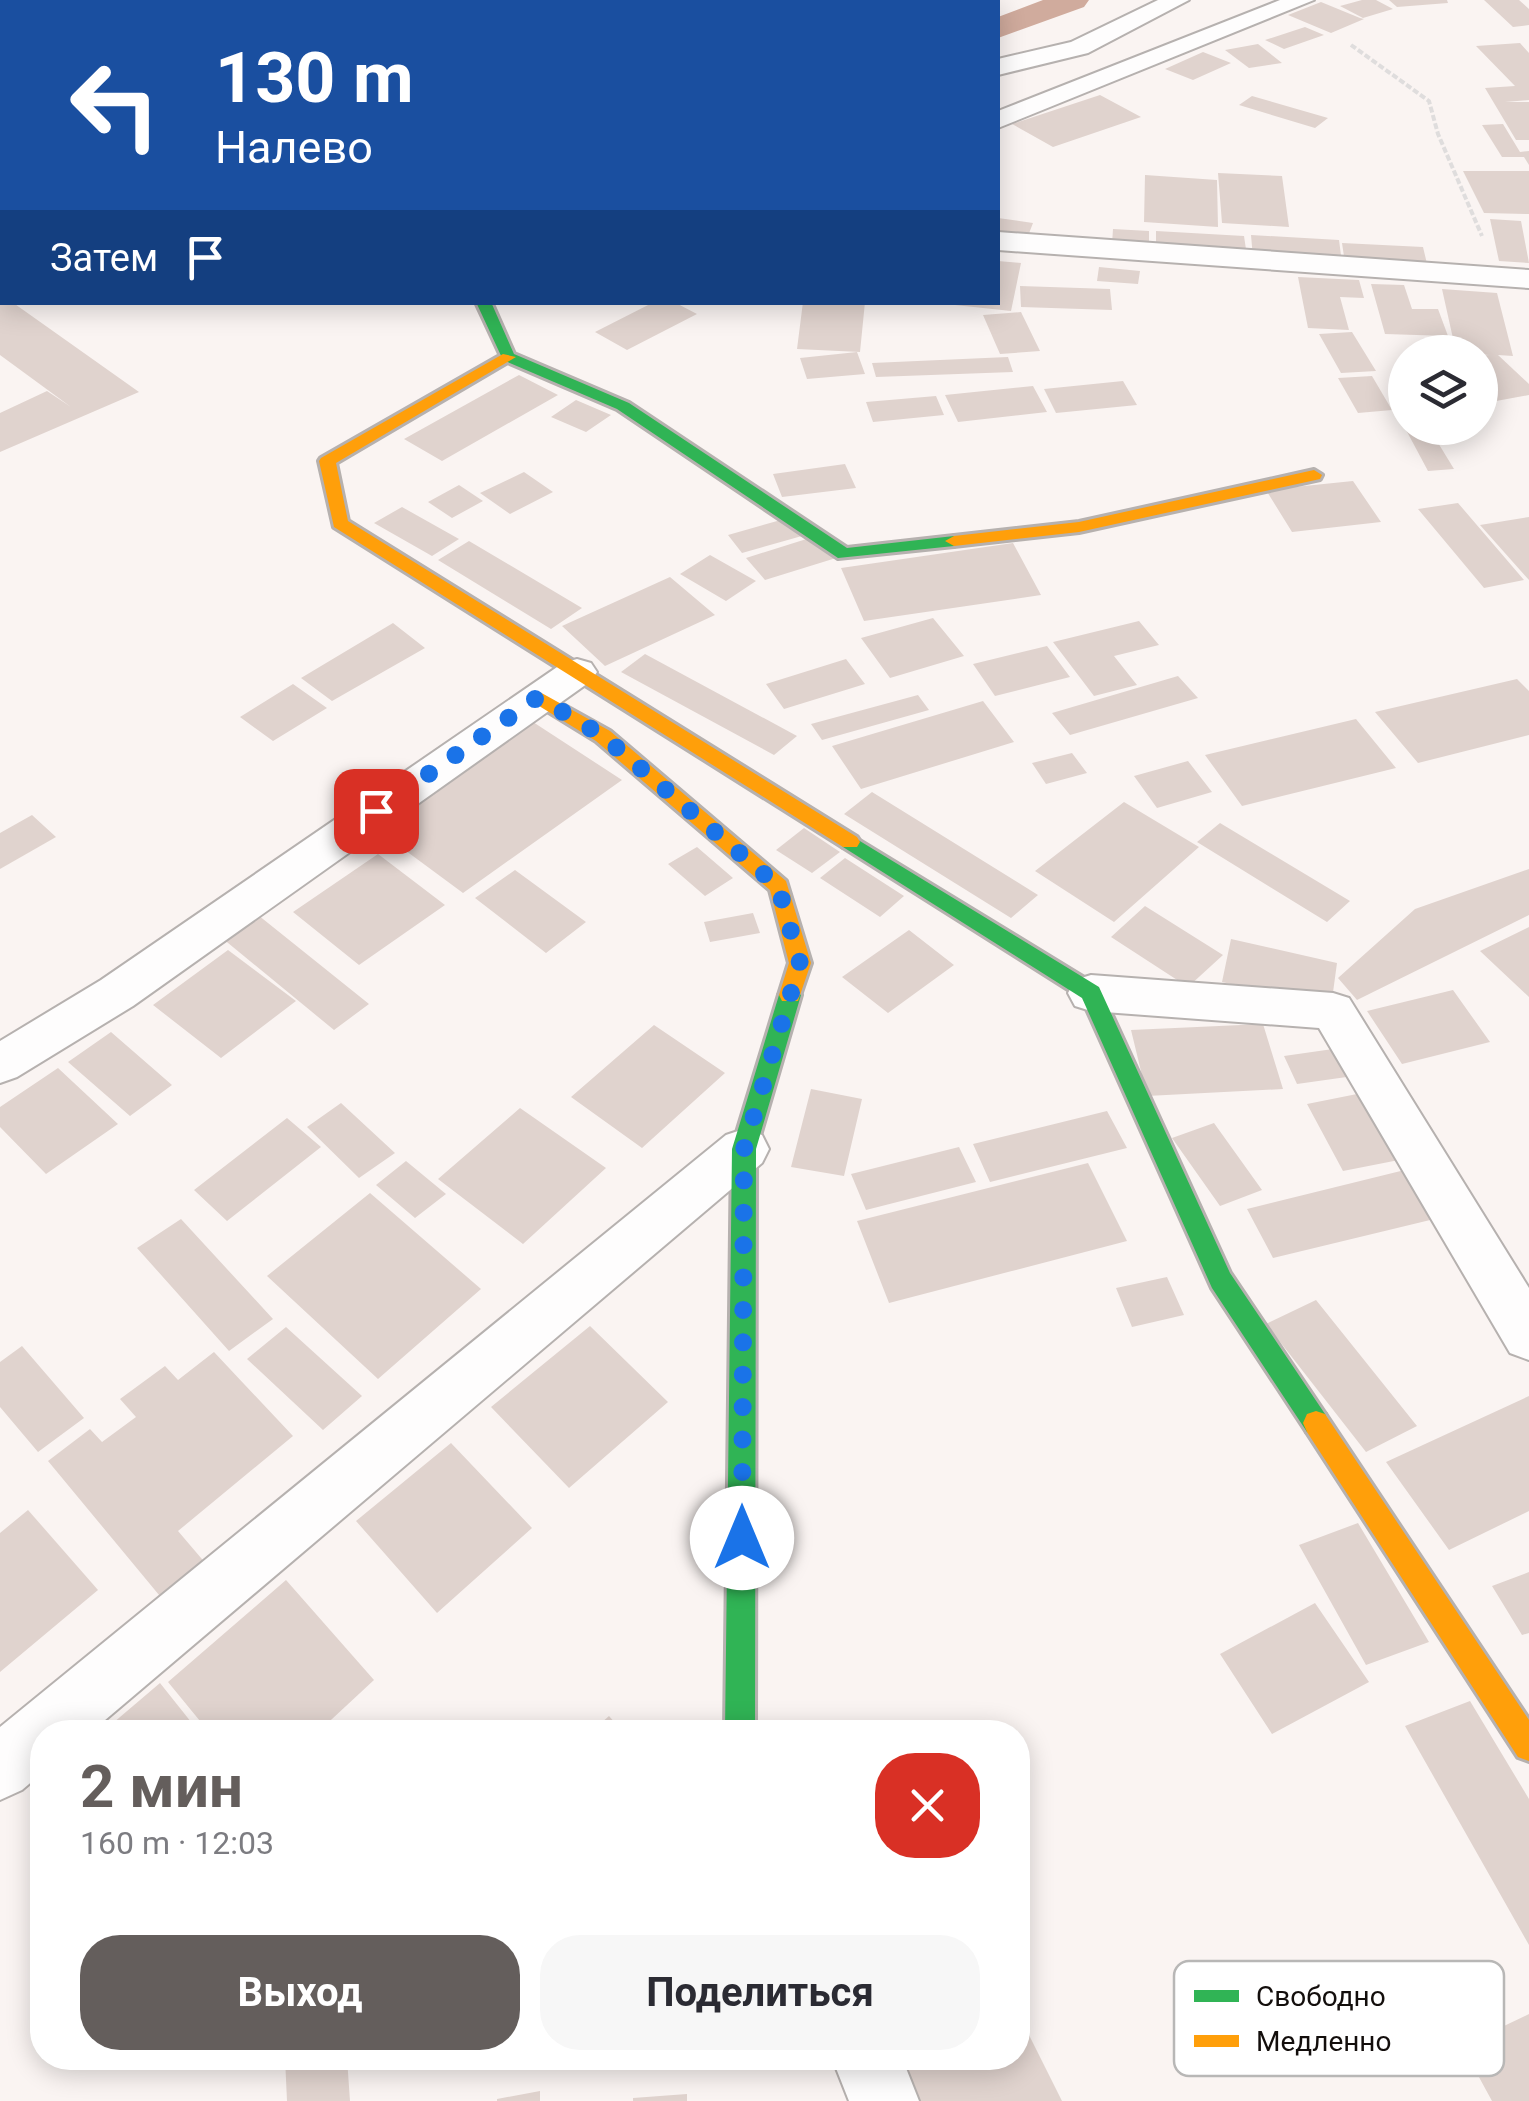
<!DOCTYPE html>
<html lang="ru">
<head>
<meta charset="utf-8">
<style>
	body { margin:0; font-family:Roboto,sans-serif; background:#f7f7f7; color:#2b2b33; height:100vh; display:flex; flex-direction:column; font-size:38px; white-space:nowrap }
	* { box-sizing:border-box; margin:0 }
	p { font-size:32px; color:#7c7c81 }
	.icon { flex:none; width:55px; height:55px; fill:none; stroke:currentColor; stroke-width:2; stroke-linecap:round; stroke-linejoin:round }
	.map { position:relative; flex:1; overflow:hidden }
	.details { position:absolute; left:30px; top:1720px; width:1000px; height:350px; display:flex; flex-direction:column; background:#fff; border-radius:40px; box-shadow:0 5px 25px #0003 }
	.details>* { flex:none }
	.guide { position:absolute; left:0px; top:0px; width:1000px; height:305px; box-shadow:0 5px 25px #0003; background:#1a4fa0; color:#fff; overflow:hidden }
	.fabs { position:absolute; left:1388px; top:335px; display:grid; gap:20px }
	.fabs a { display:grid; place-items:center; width:110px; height:110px; border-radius:50%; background:#fff; box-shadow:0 5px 25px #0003; font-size:50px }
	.pin { position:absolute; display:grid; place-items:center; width:85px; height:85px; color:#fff; margin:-42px; border-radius:20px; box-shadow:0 5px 15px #0006 }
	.me { position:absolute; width:110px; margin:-55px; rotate:0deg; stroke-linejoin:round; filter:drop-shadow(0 0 8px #0008) }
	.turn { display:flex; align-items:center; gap:35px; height:210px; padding:0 50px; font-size:45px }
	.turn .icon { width:130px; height:130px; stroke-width:2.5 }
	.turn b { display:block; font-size:70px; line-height:85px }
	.then { display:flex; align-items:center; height:95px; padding:0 50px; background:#0003; gap:20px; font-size:38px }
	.round { display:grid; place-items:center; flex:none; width:105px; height:105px; border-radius:40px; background:#f7f7f7 }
	.overview { display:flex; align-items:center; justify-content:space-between; height:170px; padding:0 50px }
	h1 { font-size:60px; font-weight:700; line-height:75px; color:#645e5c }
	.action { display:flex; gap:20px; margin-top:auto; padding:20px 50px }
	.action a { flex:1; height:115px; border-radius:40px; background:#645e5c; color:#fff; font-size:40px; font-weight:700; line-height:115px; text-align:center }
	.action a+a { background:#f7f7f7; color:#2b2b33 }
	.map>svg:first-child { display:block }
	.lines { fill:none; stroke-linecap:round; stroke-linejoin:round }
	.canal { fill:#d0ab9d; fill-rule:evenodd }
	.building { fill:#e0d3ce }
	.street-casing { stroke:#b6b1af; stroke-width:4 }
	.fast-casing { stroke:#b6b1af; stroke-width:6 }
	.slow-casing { stroke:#b6b1af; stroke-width:6 }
	.path { stroke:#dfdddd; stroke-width:4; stroke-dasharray:6 2.5; stroke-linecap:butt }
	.street { fill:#fefdfd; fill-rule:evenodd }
	.fast { fill:#30b455; fill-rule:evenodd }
	.slow { fill:#ff9f0a; fill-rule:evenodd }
	.route { stroke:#1a73e8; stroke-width:18; stroke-dasharray:0 32.4 }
	.key { fill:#fff; stroke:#b8b7b6; stroke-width:2.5 }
	.key-label { font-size:28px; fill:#130e0c }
</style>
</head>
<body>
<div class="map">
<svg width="1529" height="2101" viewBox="0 0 1529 2101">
	<rect width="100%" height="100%" fill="#faf4f2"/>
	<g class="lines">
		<path class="canal" d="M385,0H424L425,2H387Z
			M1043,0H1089L1084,7L998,38V17Z"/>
	</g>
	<path class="building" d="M1362,0H1376L1393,9L1363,18L1340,6Z
		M1389,0H1447L1448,3L1397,7Z
		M1484,0H1519L1529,9V25L1513,27Z
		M1321,2L1360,18L1364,19L1331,33L1288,15Z
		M1305,27L1324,35L1284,49L1265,40Z
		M1520,43L1529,53V100L1505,102H1529V140H1516L1485,88L1515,86L1476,46Z
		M1258,44L1282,63L1249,68L1225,50Z
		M1203,52L1231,63L1193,80L1165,69Z
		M1100,95L1141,117L1053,147L1012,124Z
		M1252,96L1328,118L1315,128L1239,105Z
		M1503,124L1520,152L1529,151V165L1524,157H1502L1482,125Z
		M1463,171H1529V214L1484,213Z
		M1218,173L1282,176L1289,227L1222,223Z
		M1145,175L1217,180L1218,227L1144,222Z
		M998,218L1033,223L1028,236L998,231Z
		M1490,219L1521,221L1529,263L1499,261Z
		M1113,229L1149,231V247L1112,244Z
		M1156,231L1244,236L1247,256L1156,251Z
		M1251,235L1339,240L1342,263L1253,258Z
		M1342,243L1423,247L1428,268L1345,263Z
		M998,261L1021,263L1011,311L955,305L998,302Z
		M1099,267L1140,271L1138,284L1097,281Z
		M1298,277L1359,280L1364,298L1340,297L1349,330L1308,328Z
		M1371,284L1404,285L1412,309H1438L1448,336L1385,334Z
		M1020,286L1110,289L1112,310L1021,307Z
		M1442,289L1497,293L1513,356L1498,355L1529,384V395L1480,404V356L1489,355L1456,352Z
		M0,302H12L139,392L0,452V413L47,391L71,407L0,355Z
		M654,302H674L697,314L627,350L595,332Z
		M803,302H865L860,352L797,349Z
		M1021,312L1040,351L1000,354L983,315Z
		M1352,332L1376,371L1341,373L1319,334Z
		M857,352L865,374L807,379L800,358Z
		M1008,357L1013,372L876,377L872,363Z
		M519,375L558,395L442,461L404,439Z
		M1372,376L1392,410L1358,413L1338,378Z
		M1123,381L1137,405L1056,413L1044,389Z
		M1033,386L1047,412L958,422L945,395Z
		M936,396L944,415L873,422L866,402Z
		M576,400L611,415L586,432L551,417Z
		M1405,428H1429L1454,469L1428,471Z
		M845,464L856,488L782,497L773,474Z
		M524,472L553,492L510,514L480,493Z
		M1353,481L1381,522L1292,532L1266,490Z
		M459,485L483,501L452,518L428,502Z
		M1458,503L1524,580L1484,588L1418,509Z
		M402,507L459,539L432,556L374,523Z
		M795,516L809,534L742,553L728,535Z
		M1529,517V580L1480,525Z
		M816,536L836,558L765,580L746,558Z
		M469,541L582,608L551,629L438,560Z
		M1013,543L1041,595L864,621L841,568Z
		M710,555L756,581L726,601L680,574Z
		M670,577L715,615L605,666L562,626Z
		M933,618L964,656L890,678L861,638Z
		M1139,621L1159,645L1114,656L1137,685L1094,696L1053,642Z
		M393,623L425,648L332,701L301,678Z
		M1047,646L1070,677L995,696L973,664Z
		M645,654L797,736L774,755L621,672Z
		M846,659L865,684L784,709L766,684Z
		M1178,676L1198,698L1070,735L1052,713Z
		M1517,679L1529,691V735L1418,763L1375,712Z
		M293,684L327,708L273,741L240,717Z
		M918,695L929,710L822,740L811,724Z
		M983,701L1014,742L861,789L832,746Z
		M1356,719L1396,768L1242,806L1205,755Z
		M533,722L622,780L463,893L375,828Z
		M1072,753L1087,773L1046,784L1032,763Z
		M1188,761L1212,792L1157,808L1134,776Z
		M872,792L1038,895L1011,918L844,814Z
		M1124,802L1199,847L1114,922L1035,871Z
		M32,815L56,837L0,869V833Z
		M1220,823L1350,901L1327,922L1197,842Z
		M804,828L840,852L812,873L776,850Z
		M697,847L733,878L705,896L668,864Z
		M378,854L445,905L359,965L293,912Z
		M845,858L904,896L880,917L820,878Z
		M1529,869V915L1357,1000L1338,978L1415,909Z
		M515,870L586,922L546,953L475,898Z
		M1145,906L1223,955L1188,987L1111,937Z
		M753,913L760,933L710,942L704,922Z
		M258,915L369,1004L334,1030L222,938Z
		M1529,927V997L1480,951Z
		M909,930L954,965L888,1013L842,977Z
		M1231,939L1337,963L1331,1007L1222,982Z
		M228,950L296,1001L221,1058L153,1005Z
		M1453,990L1490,1042L1402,1064L1367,1011Z
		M1263,1024L1283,1089L1147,1096L1131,1030Z
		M654,1025L725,1073L642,1148L571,1097Z
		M111,1032L172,1085L130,1116L68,1062Z
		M1354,1046L1368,1074L1297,1084L1284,1056Z
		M58,1068L118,1124L46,1174L0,1127V1107Z
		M811,1089L862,1099L844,1176L791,1167Z
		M1367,1092L1404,1159L1343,1171L1307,1104Z
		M341,1103L395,1153L359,1178L307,1127Z
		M520,1108L606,1168L523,1244L438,1179Z
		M1107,1111L1127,1148L990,1182L973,1144Z
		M287,1118L321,1147L227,1221L194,1190Z
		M1214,1123L1262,1190L1220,1206L1172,1138Z
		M959,1147L976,1182L866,1210L851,1174Z
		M406,1161L446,1194L415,1218L376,1185Z
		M1088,1163L1127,1241L889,1303L857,1221Z
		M1425,1165L1455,1214L1273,1258L1247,1209Z
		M370,1193L481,1289L378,1379L267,1276Z
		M181,1219L273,1319L229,1351L137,1248Z
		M1167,1277L1184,1315L1132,1327L1116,1288Z
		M1316,1300L1417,1426L1366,1452L1266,1324Z
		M590,1326L668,1402L569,1488L491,1407Z
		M286,1327L362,1396L323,1430L247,1359Z
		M22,1346L84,1418L38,1452L0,1407V1362Z
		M214,1352L293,1436L178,1531L207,1565L164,1601L48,1461L90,1429L102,1442L136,1417L120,1399L165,1366L178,1380Z
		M1529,1396V1511L1449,1550L1386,1462Z
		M451,1443L532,1528L437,1613L356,1521Z
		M28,1510L98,1590L0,1672V1533Z
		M1358,1523L1429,1642L1366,1665L1299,1545Z
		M1529,1572V1633L1522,1635L1492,1586Z
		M286,1580L374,1680L318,1732H209L168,1682Z
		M1315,1603L1369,1682L1272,1734L1220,1654Z
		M160,1683L199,1732H120L113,1723Z
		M1470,1701L1529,1799V1945L1405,1726Z
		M609,1716L623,1732H591Z
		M1018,2013L1062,2101H911L891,2058H1018Z
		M1529,2014V2101H1492L1462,2046Z
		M285,2058H347L350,2101H287Z
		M540,2091V2101H497V2099Z
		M687,2094V2101H633V2098Z"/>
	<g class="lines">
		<g class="street-casing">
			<path id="street" d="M137,0H167L168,2H138Z
				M226,0H256L257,2H227Z
				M556,0H590L591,2H557Z
				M1158,0H1189L1088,53L998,75V59L1071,42Z
				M1280,0H1314L998,128V111Z
				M998,232L1529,270V288L998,250Z
				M577,659L591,663L597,672L591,681L133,1006L17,1077L0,1083V1041L101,980L563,663Z
				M1091,975L1333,993L1349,998L1529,1288V1360L1510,1353L1319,1028L1091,1011L1075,1006L1068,993L1075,980Z
				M744,1129L762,1135L769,1149L762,1163L91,1732H42V1773L22,1790L0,1800V1727L726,1135Z
				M832,2058H902L919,2101H849Z"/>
		</g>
		<g class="fast-casing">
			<path id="fast" d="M476,302H491L514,354L629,403L847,548L954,536L963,541L954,546L838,558L617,409L503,360Z
				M850,835L1099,987L1230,1273L1325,1414L1329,1423L1325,1432L1316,1435L1307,1432L1212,1288L1082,998L843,847L840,842L843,837Z
				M790,987L801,995L756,1149L755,1732H725L732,1149L779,995Z"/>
		</g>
		<g class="slow-casing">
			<path id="slow" d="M2,74V82L0,83V75Z
				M503,354L516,357L336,463L348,521L857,837L860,842L857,847H843L334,527L319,461L321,458Z
				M1314,470L1322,475L1320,479L1079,532L954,546L945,541L954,536L1079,522Z
				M538,691L610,731L786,881L811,963L798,1001H782L779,995L789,963L770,890L596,741L531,701V693Z
				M1316,1411L1325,1414L1529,1720V1761L1518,1757L1307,1432L1303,1423L1307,1414Z"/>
		</g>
		<path class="path" d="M1351,45L1429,101L1438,134L1482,236"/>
		<use href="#street" class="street"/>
		<use href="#fast" class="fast"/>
		<use href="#slow" class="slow"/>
	</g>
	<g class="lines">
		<path class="route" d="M376,811L538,697L603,736L778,886L800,963L744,1149L742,1538"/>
	</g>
	<rect x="1174" y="1961" width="330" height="115" rx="15" class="key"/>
	<rect x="1194" y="1990" width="45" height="12" fill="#30b455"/>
	<rect x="1194" y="2035" width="45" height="12" fill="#ff9f0a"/>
	<g class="key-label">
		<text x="1256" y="2006">Свободно</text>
		<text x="1256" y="2051">Медленно</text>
	</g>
</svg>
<div class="fabs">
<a><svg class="icon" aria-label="layers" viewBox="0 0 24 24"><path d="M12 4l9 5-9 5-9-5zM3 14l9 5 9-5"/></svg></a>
</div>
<div class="pin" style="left:376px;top:811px;background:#d93025"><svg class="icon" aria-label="arrive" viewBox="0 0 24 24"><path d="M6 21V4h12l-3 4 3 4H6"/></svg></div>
<svg class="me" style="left:742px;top:1538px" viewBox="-20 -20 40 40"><circle r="19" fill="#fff"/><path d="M0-13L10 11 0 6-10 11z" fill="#1a73e8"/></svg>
<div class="guide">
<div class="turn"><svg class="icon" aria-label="left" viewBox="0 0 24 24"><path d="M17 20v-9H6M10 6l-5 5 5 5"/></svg><div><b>130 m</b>Налево</div></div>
<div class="then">Затем<svg class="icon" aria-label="arrive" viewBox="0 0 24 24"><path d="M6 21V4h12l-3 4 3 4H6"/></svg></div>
</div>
<section class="details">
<div class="overview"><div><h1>2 мин</h1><p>160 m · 12:03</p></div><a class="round" style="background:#d93025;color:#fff"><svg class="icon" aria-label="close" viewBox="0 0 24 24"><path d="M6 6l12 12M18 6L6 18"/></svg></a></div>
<div class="action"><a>Выход</a><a>Поделиться</a></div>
</section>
</div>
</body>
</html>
